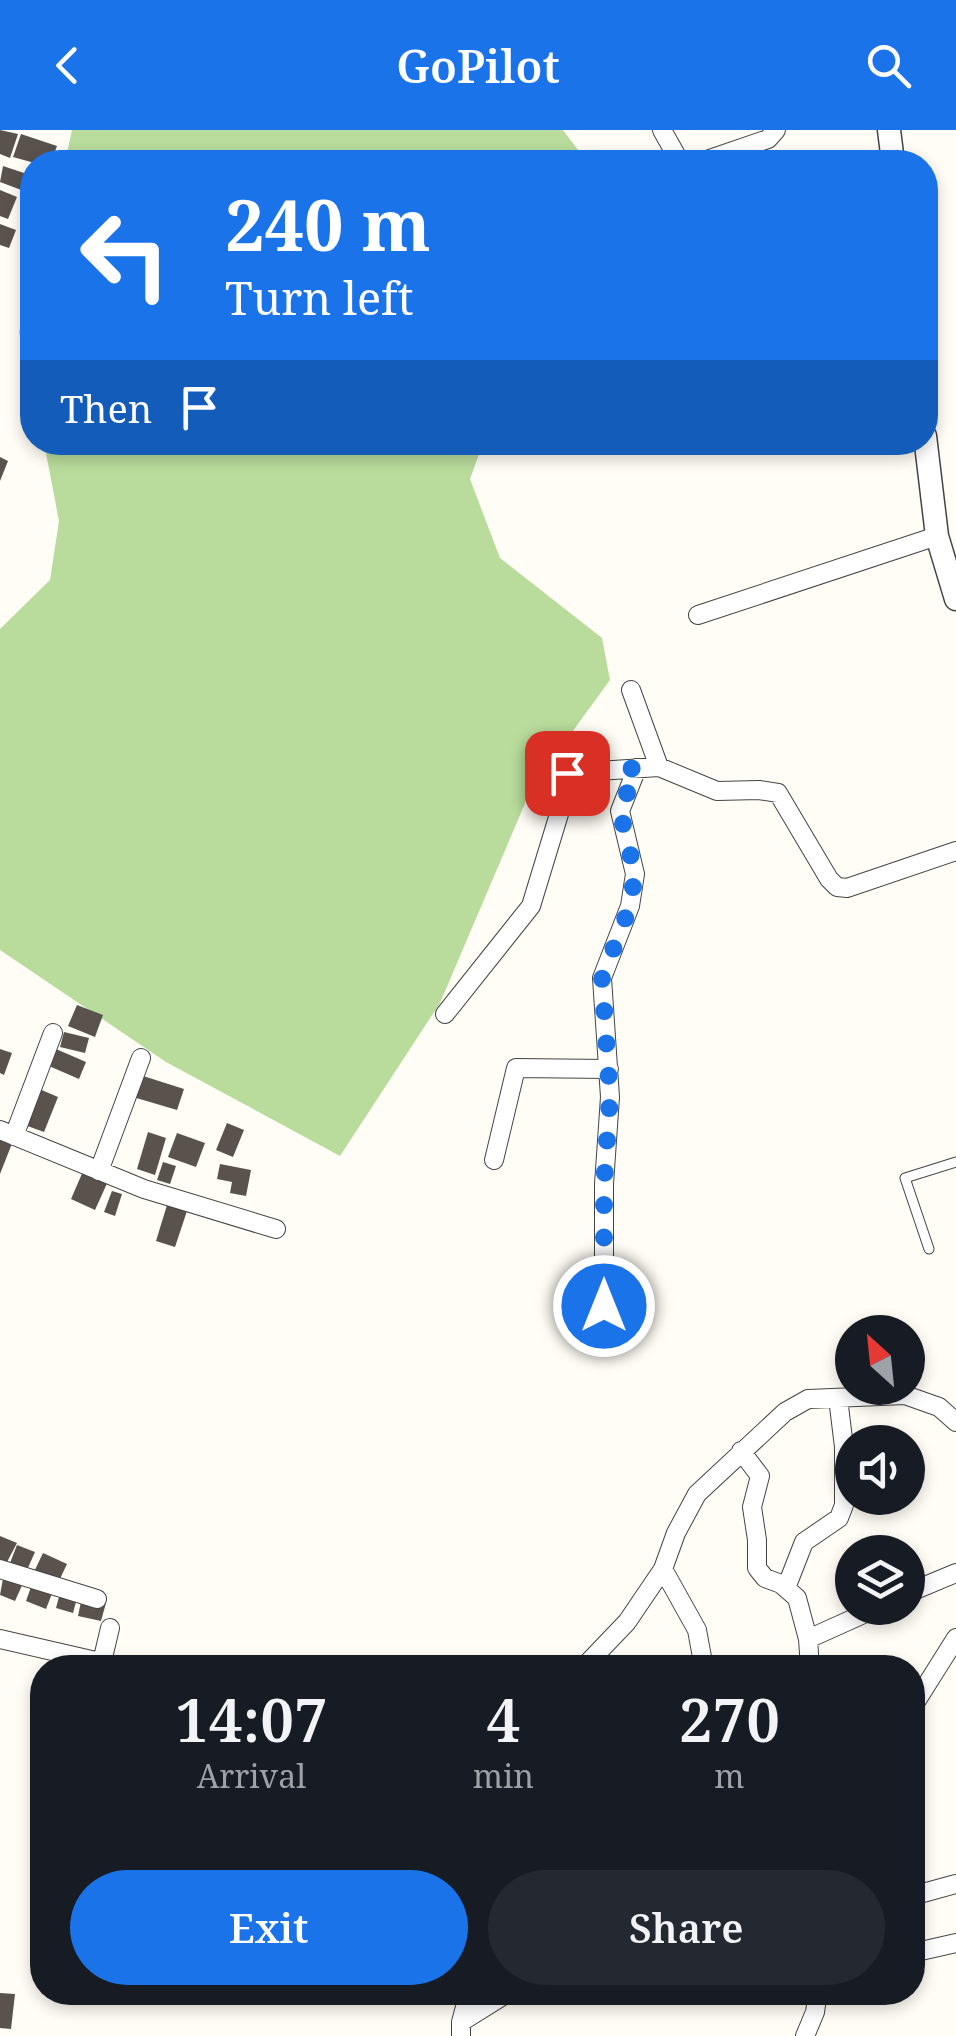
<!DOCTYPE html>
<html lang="en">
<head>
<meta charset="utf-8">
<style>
	body { margin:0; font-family:"Noto Serif",serif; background:#242831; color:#f1f3f6; height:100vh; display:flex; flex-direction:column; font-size:38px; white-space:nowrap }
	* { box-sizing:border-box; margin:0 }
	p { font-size:32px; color:#9ea1a6 }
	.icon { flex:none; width:55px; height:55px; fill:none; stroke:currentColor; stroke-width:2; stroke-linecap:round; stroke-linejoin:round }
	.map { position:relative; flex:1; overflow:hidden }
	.panel { position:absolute; left:30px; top:1525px; width:895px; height:350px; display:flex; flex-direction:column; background:#171b24; border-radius:40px; box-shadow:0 5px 15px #0003 }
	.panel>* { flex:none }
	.guide { position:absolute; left:20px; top:20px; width:918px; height:305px; border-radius:40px; box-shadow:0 5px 15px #0003; background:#1a73e8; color:#fff; overflow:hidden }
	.needle { width:65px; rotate:333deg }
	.fabs { position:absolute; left:835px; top:1185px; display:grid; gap:20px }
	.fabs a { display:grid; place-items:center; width:90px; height:90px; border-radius:50%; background:#171b24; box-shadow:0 5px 15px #0003; font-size:50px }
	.pin { position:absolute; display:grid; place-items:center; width:85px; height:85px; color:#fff; margin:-42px; border-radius:20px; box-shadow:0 5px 15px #0006 }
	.me { position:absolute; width:110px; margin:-55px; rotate:0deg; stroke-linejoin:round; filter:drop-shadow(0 0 8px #0008) }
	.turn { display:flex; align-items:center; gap:35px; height:210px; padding:0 40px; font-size:45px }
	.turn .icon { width:130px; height:130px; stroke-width:2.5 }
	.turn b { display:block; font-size:70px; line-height:85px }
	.then { display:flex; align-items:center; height:95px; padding:0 40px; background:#0003; gap:20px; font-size:38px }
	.eta { display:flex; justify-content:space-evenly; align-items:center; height:170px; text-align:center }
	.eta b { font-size:60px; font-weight:600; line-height:70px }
	.button { display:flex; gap:20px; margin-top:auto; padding:20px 40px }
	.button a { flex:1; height:115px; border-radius:60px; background:#1a73e8; color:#fff; font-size:40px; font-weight:600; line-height:115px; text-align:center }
	.button a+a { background:#242831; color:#f1f3f6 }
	header { display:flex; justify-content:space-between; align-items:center; height:130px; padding:0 40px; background:#1a73e8; color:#fff; font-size:45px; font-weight:600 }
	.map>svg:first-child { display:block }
	.forest { fill:#b9dc9c }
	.building { fill:#5a524d }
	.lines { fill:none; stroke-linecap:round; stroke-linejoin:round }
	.service-casing { stroke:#444; stroke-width:11 }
	.minor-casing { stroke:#444; stroke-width:20 }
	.tertiary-casing { stroke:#444; stroke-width:25 }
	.service { stroke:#fff; stroke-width:9 }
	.minor { stroke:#fff; stroke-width:18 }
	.tertiary { stroke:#fff; stroke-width:22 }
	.route { stroke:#1a73e8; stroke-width:18; stroke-dasharray:0 32.4 }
</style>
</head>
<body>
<header><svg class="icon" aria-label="back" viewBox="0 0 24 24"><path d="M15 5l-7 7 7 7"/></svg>GoPilot<svg class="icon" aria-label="search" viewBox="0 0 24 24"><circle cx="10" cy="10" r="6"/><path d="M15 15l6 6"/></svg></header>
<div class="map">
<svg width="956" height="1906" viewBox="0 0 956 1906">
	<rect width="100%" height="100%" fill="#fffdf5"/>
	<path class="forest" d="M72,0H563L587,32H65Z
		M32,155V262L19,202Z
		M44,313H483L470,349L500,428L602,508L610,550L532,657L440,873L340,1026L166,932L0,820V499L50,450L59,391Z"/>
	<path class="building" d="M0,0L18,4L10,28L0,24Z
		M21,4L57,16L51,32H31L13,27Z
		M3,36L30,45L24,61L0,52Z
		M0,60L17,67L8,89L0,86Z
		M0,94L16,100L9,118L0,115Z
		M0,327L8,331L0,351Z
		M77,875L103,885L95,907L68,896Z
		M64,902L89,908L85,923L60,917Z
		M0,919L12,923L4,945L0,943Z
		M56,919L86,932L79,949L49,936Z
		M140,945L184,959L177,980L133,967Z
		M37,958L58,967L44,1002L22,994Z
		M227,993L244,1000L233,1027L216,1020Z
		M148,1002L166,1008L155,1045L137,1039Z
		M177,1003L205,1013L196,1037L168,1027Z
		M0,1006L13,1011L0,1044Z
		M163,1032L176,1036L170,1054L157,1050Z
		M220,1034L251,1040L246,1066L230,1063L232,1052L217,1049Z
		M84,1039L109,1049L95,1080L71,1069Z
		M112,1061L122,1064L115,1086L104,1082Z
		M167,1075L187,1081L175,1117L156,1111Z
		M0,1406L17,1413L7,1432L0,1429Z
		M17,1415L35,1422L27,1440L10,1433Z
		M43,1423L67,1434L57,1455L33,1444Z
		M4,1443L24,1451L15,1471L0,1465Z
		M32,1454L53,1461L46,1479L26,1471Z
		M60,1463L77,1468L73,1483L56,1478Z
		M82,1467L106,1473L101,1491L78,1486Z
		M0,1863L15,1864L11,1899L0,1898Z"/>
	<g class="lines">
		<g class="service-casing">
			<path id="service" d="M929,1119L905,1048L956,1032"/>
		</g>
		<g class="minor-casing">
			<path id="minor" d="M662,0L680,32
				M701,32L768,9L776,0
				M698,485L937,406
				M631,560L659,637
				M445,884L531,776L559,684L560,652L567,643L659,637L717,661L759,660L778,663L829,749L837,757L847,758L956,721
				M0,1000L144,1059L276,1099
				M14,1006L53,903
				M494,1030L516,938L609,939
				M99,1041L141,928
				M604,1175V1054L610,967L602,848L630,776L635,744L620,681L637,638
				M741,1321L760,1346L752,1377L757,1410V1438L765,1448L781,1454L797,1468L808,1509L810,1538
				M0,1439L97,1469
				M663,1439L697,1500L704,1538
				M786,1458L804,1412L839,1388L844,1375V1317L838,1268
				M908,1463L956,1443
				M0,1509L122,1537
				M808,1509L877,1478
				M102,1532L110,1498
				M583,1538L627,1492L663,1439L676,1403L697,1364L785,1282L808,1269L905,1265L939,1277L956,1292
				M912,1578L956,1508
				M912,1766L956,1754
				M912,1823L956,1813
				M461,1892L469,1862
				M461,1906V1892L509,1862
				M805,1906L815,1882L818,1862"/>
		</g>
		<g class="tertiary-casing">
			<path id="tertiary" d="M889,0L893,32
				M925,306L937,406L956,469"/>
		</g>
		<use href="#service" class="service"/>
		<use href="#minor" class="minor"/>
		<use href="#tertiary" class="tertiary"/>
	</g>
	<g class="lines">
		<path class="route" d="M567,643L637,638L620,681L635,744L630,776L602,848L610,967L604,1054V1176"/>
	</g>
</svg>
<div class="fabs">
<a><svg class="needle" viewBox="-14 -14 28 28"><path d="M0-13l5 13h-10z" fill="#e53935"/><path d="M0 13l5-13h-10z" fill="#9ea1a6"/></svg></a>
<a><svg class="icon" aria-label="sound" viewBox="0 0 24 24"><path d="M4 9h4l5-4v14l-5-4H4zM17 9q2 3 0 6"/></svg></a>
<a><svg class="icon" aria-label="layers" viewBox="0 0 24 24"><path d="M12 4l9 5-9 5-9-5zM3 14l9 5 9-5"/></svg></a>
</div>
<div class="pin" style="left:567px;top:643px;background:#d93025"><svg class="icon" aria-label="arrive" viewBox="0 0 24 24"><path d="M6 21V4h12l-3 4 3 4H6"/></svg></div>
<svg class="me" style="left:604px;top:1176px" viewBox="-20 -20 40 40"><circle r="17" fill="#1a73e8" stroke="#fff" stroke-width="3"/><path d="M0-11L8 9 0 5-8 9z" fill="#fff"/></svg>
<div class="guide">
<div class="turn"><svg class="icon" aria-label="left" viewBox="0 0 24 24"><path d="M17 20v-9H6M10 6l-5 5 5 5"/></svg><div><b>240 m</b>Turn left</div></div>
<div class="then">Then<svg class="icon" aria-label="arrive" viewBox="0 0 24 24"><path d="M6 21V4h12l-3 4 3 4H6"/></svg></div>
</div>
<section class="panel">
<div class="eta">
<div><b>14:07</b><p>Arrival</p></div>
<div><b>4</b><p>min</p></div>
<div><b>270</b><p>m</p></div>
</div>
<div class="button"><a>Exit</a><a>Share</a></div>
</section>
</div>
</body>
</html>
